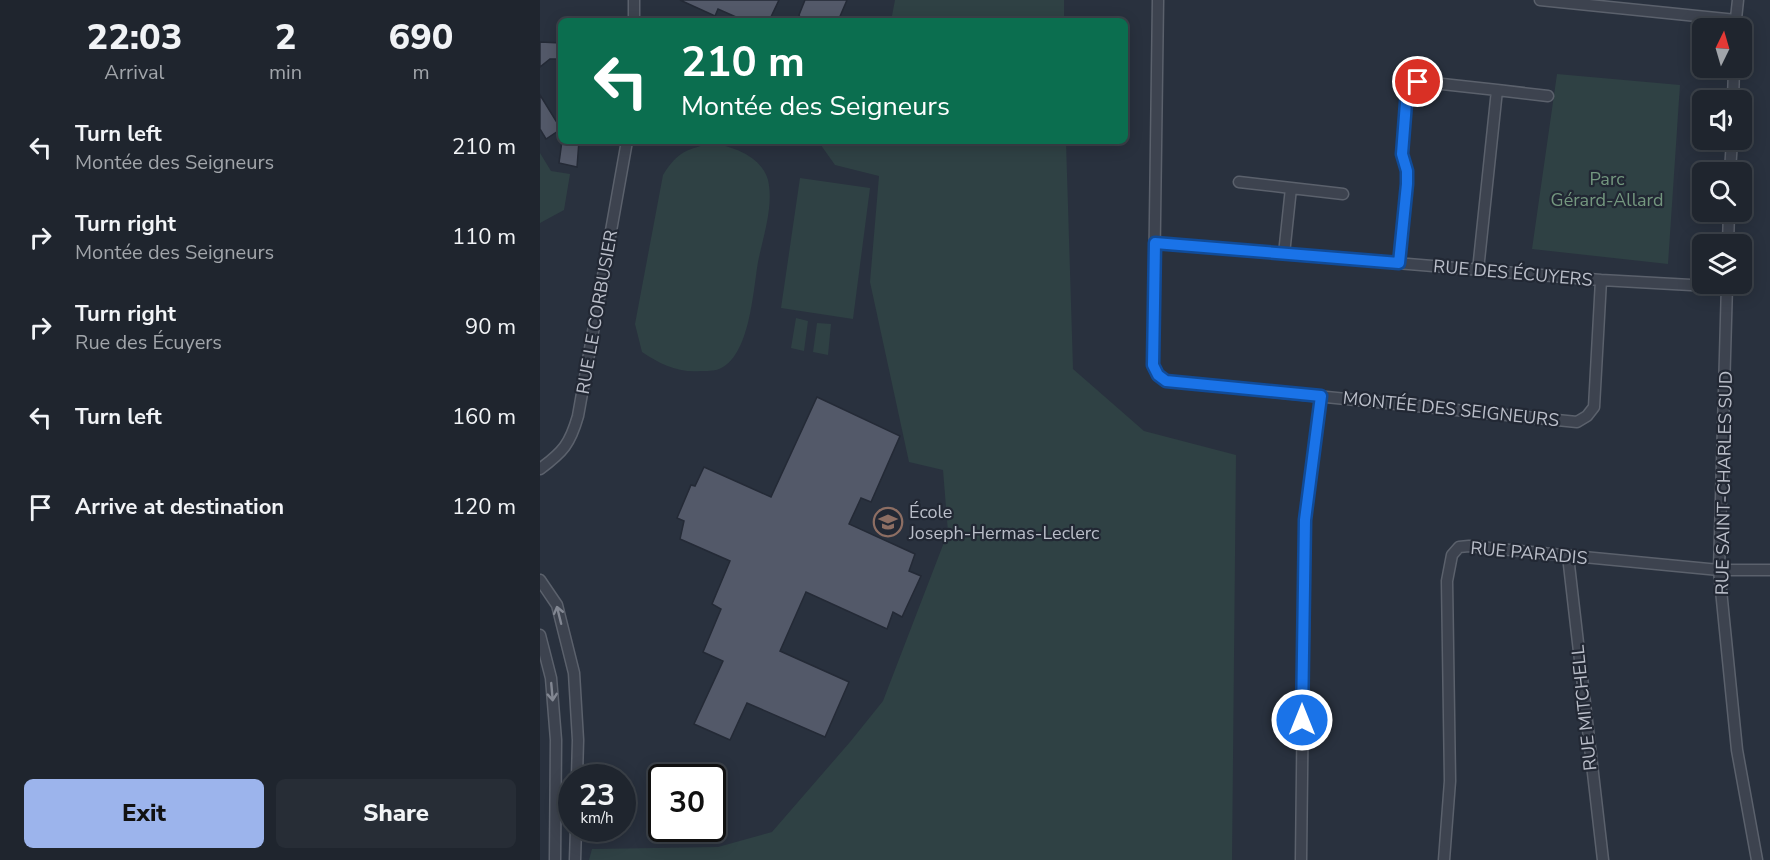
<!DOCTYPE html>
<html lang="en">
<head>
<meta charset="utf-8">
<style>
	body { margin:0; font-family:"Nunito Sans",sans-serif; background:#272d36; color:#f1f3f6; height:100vh; display:flex; flex-direction:column; font-size:22px; white-space:nowrap }
	* { box-sizing:border-box; margin:0 }
	p { font-size:20px; color:#a1a5aa }
	.icon { flex:none; width:33px; height:33px; fill:none; stroke:currentColor; stroke-width:2; stroke-linecap:round; stroke-linejoin:round }
	.map { position:relative; flex:1; overflow:hidden }
	.details { display:flex; flex-direction:column; background:#1f252e; width:540px }
	.details>* { flex:none }
	.guide { position:absolute; left:18px; top:18px; width:570px; height:126px; border-radius:9px; box-shadow:0 3px 15px #0003,0 0 0 2px #3c424a; background:#0b6e4f; color:#fff; overflow:hidden }
	.needle { width:39px; rotate:5deg }
	.controls { position:absolute; left:1152px; top:18px; display:grid; gap:12px }
	.controls a { display:grid; place-items:center; width:60px; height:60px; border-radius:9px; background:#1f252e; box-shadow:0 3px 15px #0003,0 0 0 2px #3c424a; font-size:30px }
	.speed { position:absolute; left:18px; top:764px; display:flex; gap:12px; font-size:30px; font-weight:700; text-align:center }
	.speed>* { display:grid; place-content:center; width:78px; height:78px; border-radius:50%; background:#1f252e; box-shadow:0 3px 15px #0003,0 0 0 2px #3c424a; line-height:1 }
	.speed small { font-size:15px; font-weight:400 }
	.speed .limit { border:3px solid #111; border-radius:9px; background:#fff; color:#111 }
	.pin { position:absolute; display:grid; place-items:center; width:51px; height:51px; color:#fff; margin:-26px; border:3px solid #fff; border-radius:50%; box-shadow:0 2px 6px #0007 }
	.me { position:absolute; width:66px; margin:-33px; rotate:0deg; stroke-linejoin:round; filter:drop-shadow(0 0 4px #0008) }
	.turn { display:flex; align-items:center; gap:21px; height:126px; padding:0 24px; font-size:27px }
	.turn .icon { width:78px; height:78px; stroke-width:2.5 }
	.turn b { display:block; font-size:42px; line-height:51px }
	.eta { display:flex; justify-content:space-evenly; align-items:center; height:102px; text-align:center }
	.eta b { font-size:36px; font-weight:800; line-height:42px }
	.cta { display:flex; gap:12px; margin-top:auto; padding:12px 24px }
	.cta a { flex:1; height:69px; border-radius:9px; background:#9cb4ec; color:#111; font-size:24px; font-weight:800; line-height:69px; text-align:center }
	.cta a+a { background:#272d36; color:#f1f3f6 }
	ul { padding:0; list-style:none }
	li { display:flex; align-items:center; gap:18px; height:90px; padding:0 24px }
	li div { flex:1 }
	li b { display:block; font-size:22px }
	li em { font-style:normal }
	main { display:flex; flex:1; min-height:0 }
	.map>svg:first-child { display:block }
	.green { fill:#2f4144 }
	.building { fill:#535969; stroke:#242a36; stroke-width:1.5 }
	.lines { fill:none; stroke-linecap:round; stroke-linejoin:round }
	.minor-casing { stroke:#5b616c; stroke-width:13 }
	.minor { stroke:#3d434f; stroke-width:10 }
	.oneway { stroke:#828792 }
	.route-casing { stroke:#114b97; stroke-width:15 }
	.route { stroke:#1a73e8; stroke-width:10 }
	.labels { text-anchor:middle; stroke-width:4.5; stroke-linejoin:round; paint-order:stroke }
	.park-label { font-size:18px; fill:#74977f; stroke:#222834 }
	.street-label { font-size:18px; fill:#babec9; stroke:#222834 }
	.poi-label { font-size:18px; fill:#babec9; stroke:#222834; text-anchor:start }
</style>
</head>
<body>
<main>
<section class="details">
<div class="eta">
<div><b>22:03</b><p>Arrival</p></div>
<div><b>2</b><p>min</p></div>
<div><b>690</b><p>m</p></div>
</div>
<ul>
<li><svg class="icon" aria-label="left" viewBox="0 0 24 24"><path d="M17 20v-9H6M10 6l-5 5 5 5"/></svg><div><b>Turn left</b><p>Montée des Seigneurs</p></div><em>210 m</em></li>
<li><svg class="icon" aria-label="right" viewBox="0 0 24 24"><path d="M7 20v-9h11M14 6l5 5-5 5"/></svg><div><b>Turn right</b><p>Montée des Seigneurs</p></div><em>110 m</em></li>
<li><svg class="icon" aria-label="right" viewBox="0 0 24 24"><path d="M7 20v-9h11M14 6l5 5-5 5"/></svg><div><b>Turn right</b><p>Rue des Écuyers</p></div><em>90 m</em></li>
<li><svg class="icon" aria-label="left" viewBox="0 0 24 24"><path d="M17 20v-9H6M10 6l-5 5 5 5"/></svg><div><b>Turn left</b></div><em>160 m</em></li>
<li><svg class="icon" aria-label="arrive" viewBox="0 0 24 24"><path d="M6 21V4h12l-3 4 3 4H6"/></svg><div><b>Arrive at destination</b></div><em>120 m</em></li>
</ul>
<div class="cta"><a>Exit</a><a>Share</a></div>
</section>
<div class="map">
<svg width="1230" height="860" viewBox="0 0 1230 860">
	<rect width="100%" height="100%" fill="#29313e"/>
	<path class="green" d="M355,0H524V21H351Z
		M1017,74L1140,85L1128,264L992,249Z
		M278,141H526L533,369L604,431L696,455L692,860H49L52,849L178,847L232,832L310,742L343,701L408,532L403,470L369,462L330,282L339,176L295,165Z
		M174,143C195,148 221,156 228,180C234,205 223,237 218,262C213,291 210,357 179,369C174,371 166,371 161,371C138,373 120,364 102,352L95,324L123,175C138,151 147,149 174,143Z
		M0,153L11,171L30,174L24,210L0,223Z
		M260,178L330,188L313,319L241,308Z
		M256,318L268,321L264,351L251,348Z
		M277,323L291,324L288,355L273,352Z"/>
	<path class="building" d="M140,0H239L229,21H205L178,9L175,16Z
		M265,0H307L298,21H262L259,15Z
		M0,42L21,43V59H10L0,67Z
		M0,95L21,129L6,139L0,129Z
		M22,141H39L37,167L19,163Z
		M277,397L360,436L331,502L321,498L309,524L375,554L369,571L381,576L362,617L353,612L347,629L266,592L240,651L309,682L285,737L207,703L190,740L154,724L183,661L163,652L181,609L172,604L190,561L140,539L144,521L137,518L151,485L155,486L164,467L231,497Z"/>
	<g class="lines">
		<g class="minor-casing">
			<path id="minor" d="M94,0V21
				M618,0L613,365L618,375L626,381L1037,422L1047,416L1054,407L1061,280
				M1000,0L1196,20
				M1195,28L1198,0
				M1193,100L1194,68
				M1190,172L1192,140
				M699,182L751,188L744,254
				M751,188L803,194
				M615,243L1061,280L1187,287
				M1188,244L1189,212
				M859,263L867,184V171L862,154L867,90L872,84L884,82L957,90
				M938,270L957,90L1008,96
				M1187,284L1179,570L1197,750L1217,860
				M0,469C23,452 30,444 38,416L87,141
				M1028,556L1063,860
				M0,580L17,605L34,673L38,740L37,777
				M0,635L11,678L16,740L15,860
				M35,860L36,828
				M761,860L765,520L781,396
				M904,860L910,781L907,581L912,555L919,547L929,546L1179,570H1230"/>
		</g>
		<use href="#minor" class="minor"/>
	</g>
	<defs><path id="oneway-shaft" d="M-6 0H5M1.5-3L5.5 0L1.5 3" fill="none" stroke-width="1.6" stroke-linecap="round" stroke-linejoin="round" transform="scale(1.5)"/></defs>
	<g class="oneway">
		<use href="#oneway-shaft" transform="translate(19 615) rotate(-104)"/>
		<use href="#oneway-shaft" transform="translate(12 692) rotate(85)"/>
	</g>
	<g class="lines">
		<g class="route-casing">
			<path id="route" d="M762,720L765,520L781,396L626,381L618,375L613,365L615,243L859,263L867,184V171L862,154L867,90L872,84L878,82"/>
		</g>
		<use href="#route" class="route"/>
	</g>
	<defs>
		<g id="school-ring" transform="scale(1.5)"><circle r="9.5" fill="#222834" stroke="#8d6e63" stroke-width="1.5"/><path d="M0-5L7-2L0 1L-7-2ZM-4 1L0 2.5L4 1V4Q0 6-4 4Z" fill="#8d6e63"/></g>
	</defs>
	<g fill-rule="evenodd">
		<use href="#school-ring" x="348" y="522"/>
	</g>
	<g class="labels">
		<g class="park-label">
			<text x="1067" y="185">Parc<tspan x="1067" dy="21">Gérard-Allard</tspan></text>
		</g>
		<g class="street-label">
			<text transform="translate(973 273) rotate(5)" y="6">RUE DES ÉCUYERS</text>
			<text transform="translate(57 312) rotate(-80)" y="6">RUE LE CORBUSIER</text>
			<text transform="translate(911 409) rotate(6)" y="6">MONTÉE DES SEIGNEURS</text>
			<text transform="translate(1184 483) rotate(-89)" y="6">RUE SAINT-CHARLES SUD</text>
			<text transform="translate(989 553) rotate(5)" y="6">RUE PARADIS</text>
			<text transform="translate(1044 708) rotate(-96)" y="6">RUE MITCHELL</text>
		</g>
		<g class="poi-label">
			<text x="369" y="518">École<tspan x="369" dy="21">Joseph-Hermas-Leclerc</tspan></text>
		</g>
	</g>
</svg>
<div class="controls">
<a><svg class="needle" viewBox="-14 -14 28 28"><path d="M0-13l5 13h-10z" fill="#e53935"/><path d="M0 13l5-13h-10z" fill="#a1a5aa"/></svg></a>
<a><svg class="icon" aria-label="sound" viewBox="0 0 24 24"><path d="M4 9h4l5-4v14l-5-4H4zM17 9q2 3 0 6"/></svg></a>
<a><svg class="icon" aria-label="search" viewBox="0 0 24 24"><circle cx="10" cy="10" r="6"/><path d="M15 15l6 6"/></svg></a>
<a><svg class="icon" aria-label="layers" viewBox="0 0 24 24"><path d="M12 4l9 5-9 5-9-5zM3 14l9 5 9-5"/></svg></a>
</div>
<div class="speed"><div>23<small>km/h</small></div><div class="limit">30</div></div>
<div class="pin" style="left:878px;top:82px;background:#d93025"><svg class="icon" aria-label="arrive" viewBox="0 0 24 24"><path d="M6 21V4h12l-3 4 3 4H6"/></svg></div>
<svg class="me" style="left:762px;top:720px" viewBox="-20 -20 40 40"><circle r="17" fill="#1a73e8" stroke="#fff" stroke-width="3"/><path d="M0-11L8 9 0 5-8 9z" fill="#fff"/></svg>
<div class="guide">
<div class="turn"><svg class="icon" aria-label="left" viewBox="0 0 24 24"><path d="M17 20v-9H6M10 6l-5 5 5 5"/></svg><div><b>210 m</b>Montée des Seigneurs</div></div>
</div>
</div>
</main>
</body>
</html>
